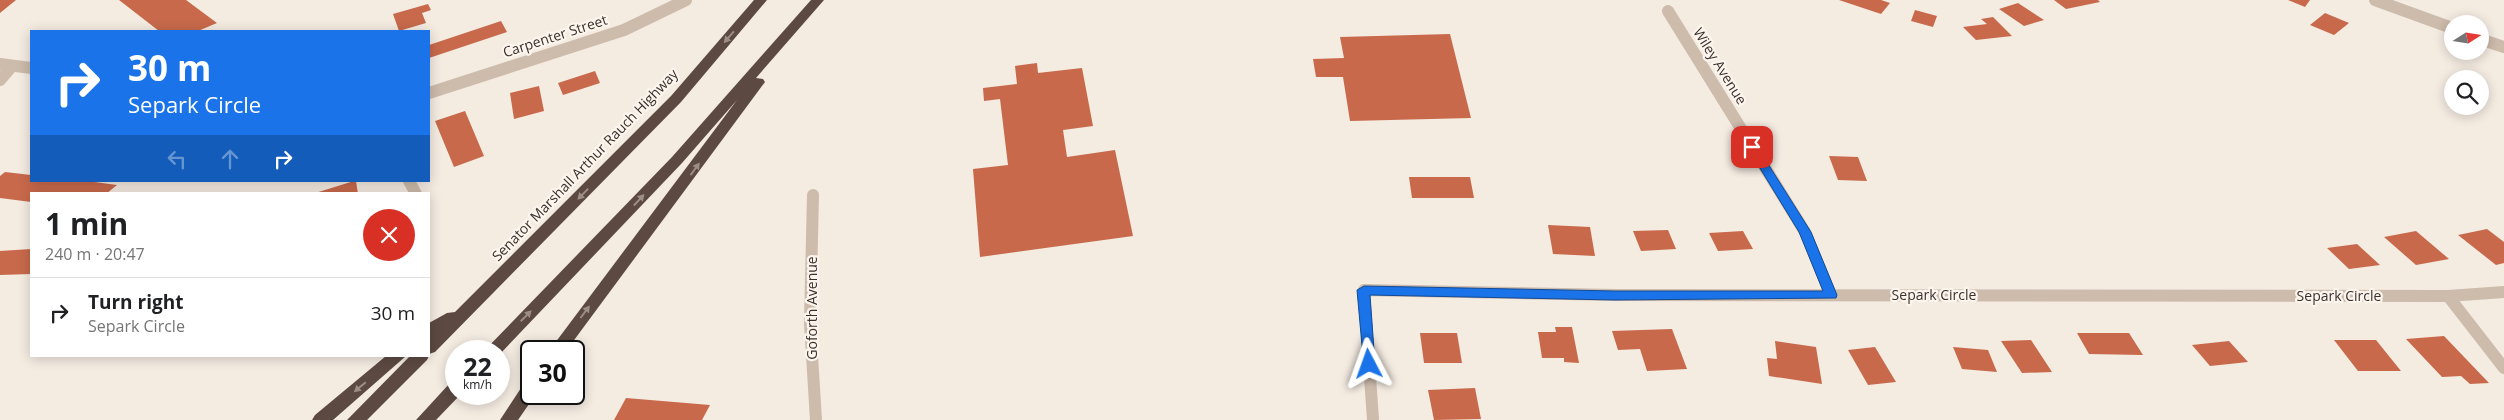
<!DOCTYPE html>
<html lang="en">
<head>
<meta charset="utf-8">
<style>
	body { margin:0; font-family:"Open Sans",sans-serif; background:#f6f6f6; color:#202124; height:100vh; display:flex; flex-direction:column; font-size:19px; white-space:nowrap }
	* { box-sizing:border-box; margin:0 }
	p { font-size:16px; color:#757577 }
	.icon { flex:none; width:28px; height:28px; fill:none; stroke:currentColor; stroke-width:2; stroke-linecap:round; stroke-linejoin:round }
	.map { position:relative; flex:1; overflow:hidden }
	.side { position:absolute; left:30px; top:192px; width:400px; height:165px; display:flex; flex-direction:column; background:#fff; border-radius:0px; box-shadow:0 2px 12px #0003 }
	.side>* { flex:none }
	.hud { position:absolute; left:30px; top:30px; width:400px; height:152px; border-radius:0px; box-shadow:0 2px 12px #0003; background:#1a73e8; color:#fff; overflow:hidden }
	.needle { width:32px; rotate:78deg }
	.tools { position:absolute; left:2444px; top:15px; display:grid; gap:10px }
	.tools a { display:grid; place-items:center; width:45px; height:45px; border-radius:50%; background:#fff; box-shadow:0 2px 12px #0003; font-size:25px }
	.speed { position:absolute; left:445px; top:340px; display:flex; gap:10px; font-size:25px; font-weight:700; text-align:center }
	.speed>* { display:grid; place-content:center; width:65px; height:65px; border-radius:50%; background:#fff; box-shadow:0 2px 12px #0003; line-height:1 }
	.speed small { font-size:12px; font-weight:400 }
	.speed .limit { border:2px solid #111; border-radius:8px; background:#fff; color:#111 }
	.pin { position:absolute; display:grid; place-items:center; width:42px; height:42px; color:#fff; margin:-21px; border-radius:10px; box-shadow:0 2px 8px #0006 }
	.me { position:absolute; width:55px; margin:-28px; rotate:356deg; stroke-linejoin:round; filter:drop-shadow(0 0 4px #0008) }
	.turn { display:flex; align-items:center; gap:18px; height:105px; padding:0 15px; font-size:22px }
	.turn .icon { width:65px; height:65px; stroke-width:2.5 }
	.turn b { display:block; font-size:35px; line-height:42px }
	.lanes { display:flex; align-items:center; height:48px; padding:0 15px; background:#0003; justify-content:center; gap:25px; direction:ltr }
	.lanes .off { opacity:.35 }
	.round { display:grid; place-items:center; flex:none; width:52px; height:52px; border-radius:26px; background:#f6f6f6 }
	.overview { display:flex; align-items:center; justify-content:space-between; height:85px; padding:0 15px }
	h1 { font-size:30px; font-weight:700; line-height:38px }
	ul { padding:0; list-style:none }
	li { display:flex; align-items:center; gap:15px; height:70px; padding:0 15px; border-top:1px solid #e0e0e0 }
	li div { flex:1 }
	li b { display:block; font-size:19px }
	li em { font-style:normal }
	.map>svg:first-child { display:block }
	.building { fill:#c8694b }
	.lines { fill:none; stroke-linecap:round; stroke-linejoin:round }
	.street { stroke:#cdbbac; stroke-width:12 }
	.highway { fill:#5c4a42; fill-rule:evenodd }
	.oneway { fill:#9c8e87 }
	.route { fill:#1a73e8; stroke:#114b97 }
	.labels { text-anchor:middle; stroke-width:4.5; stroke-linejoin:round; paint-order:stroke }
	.street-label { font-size:14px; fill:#3b302b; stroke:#fbf5ee }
</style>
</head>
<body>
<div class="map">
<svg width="2504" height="420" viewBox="0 0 2504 420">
	<rect width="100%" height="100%" fill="#f4ebe1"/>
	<path class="building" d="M0,0H16L0,13Z
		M119,0H186L217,23L198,31H159Z
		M1839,0H1881L1890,3L1881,14Z
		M2054,0H2098L2100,2L2066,9Z
		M2288,0H2310L2305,7Z
		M2018,3L2044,20L2024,26L1999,9Z
		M428,4L431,10L422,13L426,23L399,31L393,14Z
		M1915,10L1937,16L1933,27L1911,21Z
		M2325,13L2349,23L2334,35L2310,25Z
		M1993,17L2012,36L1976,40L1963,27L1987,24L1981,19Z
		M501,21L507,32L429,58V45Z
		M1450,34L1471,118L1350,121L1343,77H1316L1313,59L1344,58L1340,37Z
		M1037,63L1038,73L1082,68L1093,126L1063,130L1067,157L1115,150L1133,236L980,257L973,169L1008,165L1000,99L984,101L983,88L1017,84L1015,66Z
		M595,71L600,83L563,95L558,83Z
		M539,86L544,111L514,119L510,93Z
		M465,111L484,156L454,167L435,121Z
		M1829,156L1858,157L1867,181L1838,180Z
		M5,172L31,175V181H87L117,185L106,194H31V202L0,198V176Z
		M1409,177H1470L1474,198H1412Z
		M354,181H356L358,194H312Z
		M1548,225L1590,227L1595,256L1553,254Z
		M2487,229L2504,242V263L2496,265L2458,235Z
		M1668,230L1676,249L1641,251L1633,231Z
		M1743,231L1753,249L1718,251L1709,233Z
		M2416,231L2449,259L2416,265L2384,237Z
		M2357,244L2380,265L2349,269L2327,248Z
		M31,249V274L0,275V251Z
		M1555,327H1572L1579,363L1564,362V358H1542L1538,332H1556Z
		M1672,329L1687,369L1647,371L1640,349L1618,350L1612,331Z
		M1420,333H1457L1462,363H1424Z
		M2077,333H2129L2143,355L2089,354Z
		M2444,336L2489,383L2470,384L2461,376L2442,377L2406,339Z
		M2031,340L2052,372L2022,373L2001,341Z
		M2334,340H2376L2401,371H2358Z
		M1775,341L1816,347L1822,384L1769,376L1767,358L1777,359Z
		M2229,341L2248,362L2210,366L2192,345Z
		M1875,347L1896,382L1868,385L1848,350Z
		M1953,347L1988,350L1997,372L1962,369Z
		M1475,388L1481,419L1434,420L1428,390Z
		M626,398L710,405L702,420H614Z"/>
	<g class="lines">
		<path class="street" d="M2375,0L2452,28
			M1668,11L1805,232L1831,295
			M2480,39L2504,47
			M0,64L31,68
			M0,80L12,66
			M429,93L624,30L686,0
			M409,181L416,194
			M813,195L810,323L816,420
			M2448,296L2504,368
			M1373,420L1364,290L1615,295L2448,296L2504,292"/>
		<path class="highway" d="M754,0H767L681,102L435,352L429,354V323L447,313L455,312L671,96Z
			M811,0H824L756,78L763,79L765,82L566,351H549L737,100L682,163L499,355V351H484L672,157Z
			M429,355V356L427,360L367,420H347L410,356Z
			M386,356H406L333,420H312L315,415Z
			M531,380V394H536L518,420H500L525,382Z
			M456,381V394H461L436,420H416L450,383Z"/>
	</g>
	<defs><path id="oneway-solid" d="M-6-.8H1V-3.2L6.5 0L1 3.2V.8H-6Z" transform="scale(1.25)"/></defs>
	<g class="oneway">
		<use href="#oneway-solid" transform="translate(729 37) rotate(131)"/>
		<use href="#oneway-solid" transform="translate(695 169) rotate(-54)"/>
		<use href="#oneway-solid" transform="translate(583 194) rotate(134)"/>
		<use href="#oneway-solid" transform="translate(639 200) rotate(-47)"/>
		<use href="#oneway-solid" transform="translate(585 312) rotate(-53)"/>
		<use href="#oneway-solid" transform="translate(526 316) rotate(-45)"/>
		<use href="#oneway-solid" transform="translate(360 387) rotate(140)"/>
	</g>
	<path class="route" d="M1752,144L1756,145L1811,232L1837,295L1836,298L1615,300L1370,295L1375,364L1373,368H1364L1357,290L1364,286L1615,291H1823L1799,232L1747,147Z"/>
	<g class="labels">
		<g class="street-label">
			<text transform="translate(555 36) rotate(-18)" y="5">Carpenter Street</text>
			<text transform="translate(1720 66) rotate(58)" y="5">Wiley Avenue</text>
			<text transform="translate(585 165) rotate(-46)" y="5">Senator Marshall Arthur Rauch Highway</text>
			<text x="1934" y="300">Separk Circle</text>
			<text x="2339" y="301">Separk Circle</text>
			<text transform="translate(812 308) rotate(-90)" y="5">Goforth Avenue</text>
		</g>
	</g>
</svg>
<div class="tools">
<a><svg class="needle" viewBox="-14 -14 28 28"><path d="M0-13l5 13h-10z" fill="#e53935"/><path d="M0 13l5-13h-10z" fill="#757577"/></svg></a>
<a><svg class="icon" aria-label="search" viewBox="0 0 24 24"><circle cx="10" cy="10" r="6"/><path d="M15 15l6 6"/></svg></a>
</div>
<div class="speed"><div>22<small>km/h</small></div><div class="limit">30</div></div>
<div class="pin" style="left:1752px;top:147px;background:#d93025"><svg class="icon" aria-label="arrive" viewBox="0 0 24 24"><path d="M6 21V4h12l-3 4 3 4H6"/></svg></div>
<svg class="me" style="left:1369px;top:364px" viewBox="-20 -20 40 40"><path d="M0-17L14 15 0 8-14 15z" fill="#1a73e8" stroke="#fff" stroke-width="4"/></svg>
<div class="hud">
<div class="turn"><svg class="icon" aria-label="right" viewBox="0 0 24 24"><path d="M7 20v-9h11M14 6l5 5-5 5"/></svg><div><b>30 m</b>Separk Circle</div></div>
<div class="lanes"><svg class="icon off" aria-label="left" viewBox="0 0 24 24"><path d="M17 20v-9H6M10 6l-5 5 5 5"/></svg><svg class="icon off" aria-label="ahead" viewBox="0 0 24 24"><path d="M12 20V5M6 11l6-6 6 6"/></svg><svg class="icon" aria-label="right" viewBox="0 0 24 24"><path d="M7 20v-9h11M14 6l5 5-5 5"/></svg></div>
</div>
<section class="side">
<div class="overview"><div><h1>1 min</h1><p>240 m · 20:47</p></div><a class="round" style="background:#d93025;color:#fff"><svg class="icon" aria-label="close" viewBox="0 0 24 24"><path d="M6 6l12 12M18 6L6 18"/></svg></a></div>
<ul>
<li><svg class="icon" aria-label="right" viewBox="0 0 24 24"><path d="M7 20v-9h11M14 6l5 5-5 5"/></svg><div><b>Turn right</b><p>Separk Circle</p></div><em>30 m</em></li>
</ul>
</section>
</div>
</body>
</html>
